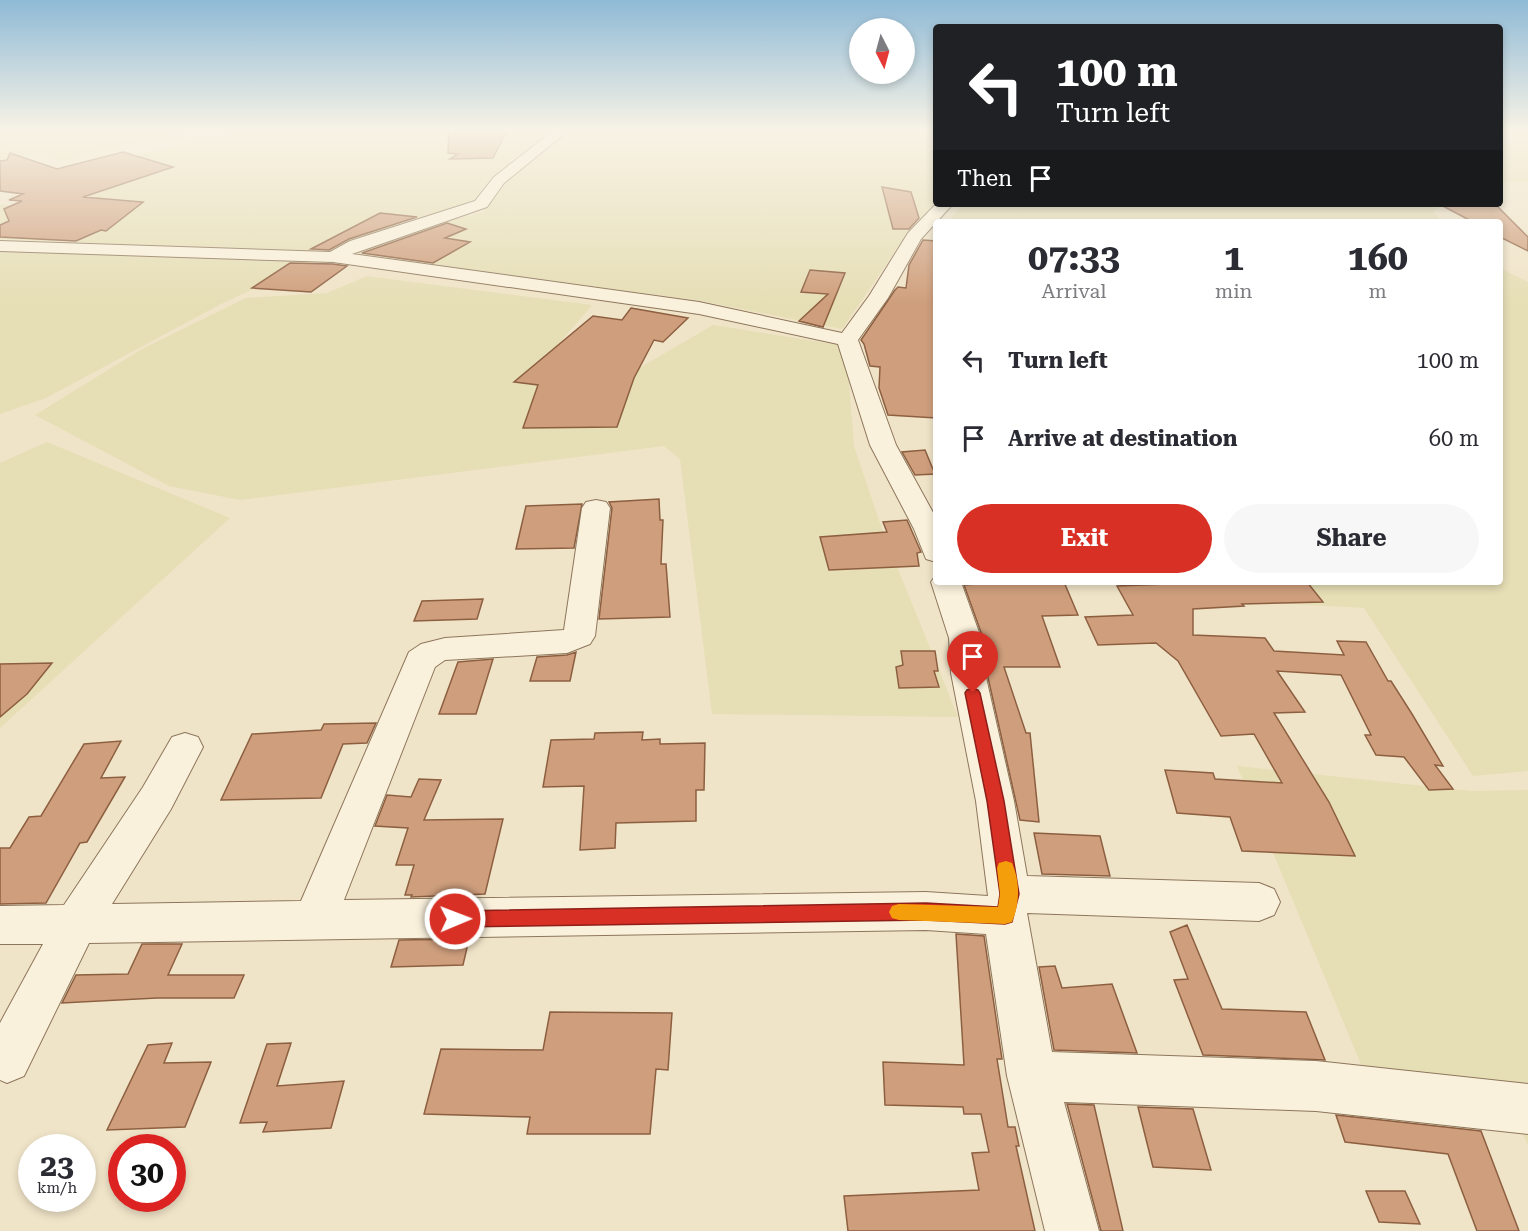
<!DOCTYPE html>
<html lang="en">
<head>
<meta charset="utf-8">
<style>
	body { margin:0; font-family:"Roboto Serif",serif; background:#f7f7f7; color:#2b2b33; height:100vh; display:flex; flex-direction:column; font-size:22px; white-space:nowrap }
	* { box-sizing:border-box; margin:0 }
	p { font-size:20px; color:#7c7c81 }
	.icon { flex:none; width:33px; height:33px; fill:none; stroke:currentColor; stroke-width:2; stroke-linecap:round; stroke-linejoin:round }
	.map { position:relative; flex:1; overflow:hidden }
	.drawer { position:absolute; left:933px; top:219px; width:570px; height:366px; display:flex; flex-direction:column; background:#fff; border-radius:6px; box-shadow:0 3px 9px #0003 }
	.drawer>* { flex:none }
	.guide { position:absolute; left:933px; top:24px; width:570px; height:183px; border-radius:6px; box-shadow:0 3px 9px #0003; background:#202124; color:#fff; overflow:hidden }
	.needle { width:39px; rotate:174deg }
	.buttons { position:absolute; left:849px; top:18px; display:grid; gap:12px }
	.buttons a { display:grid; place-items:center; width:66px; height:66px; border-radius:50%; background:#fff; box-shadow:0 3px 9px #0003; font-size:30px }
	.speed { position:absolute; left:18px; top:1134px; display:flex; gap:12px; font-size:30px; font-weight:700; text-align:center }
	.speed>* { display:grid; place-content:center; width:78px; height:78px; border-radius:50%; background:#fff; box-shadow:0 3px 9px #0003; line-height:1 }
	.speed small { font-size:15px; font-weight:400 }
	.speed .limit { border:9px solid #d22; background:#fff; color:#111 }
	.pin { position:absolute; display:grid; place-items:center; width:51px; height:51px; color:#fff; margin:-62px -26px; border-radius:50% 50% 50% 0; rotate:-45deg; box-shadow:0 0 6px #0007 }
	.pin .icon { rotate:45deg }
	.me { position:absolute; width:66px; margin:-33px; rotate:89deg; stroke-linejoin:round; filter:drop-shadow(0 0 4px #0008) }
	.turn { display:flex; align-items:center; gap:21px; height:126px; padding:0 24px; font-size:27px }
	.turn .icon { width:78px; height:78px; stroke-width:2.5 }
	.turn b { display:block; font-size:42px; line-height:51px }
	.then { display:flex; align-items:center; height:57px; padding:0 24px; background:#0003; gap:12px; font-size:22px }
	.eta { display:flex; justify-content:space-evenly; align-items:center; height:102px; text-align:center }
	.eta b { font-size:36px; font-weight:700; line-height:42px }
	.primary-button { display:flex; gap:12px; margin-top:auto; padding:12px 24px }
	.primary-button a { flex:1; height:69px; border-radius:36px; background:#d93025; color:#fff; font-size:24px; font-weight:700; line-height:69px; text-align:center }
	.primary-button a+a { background:#f7f7f7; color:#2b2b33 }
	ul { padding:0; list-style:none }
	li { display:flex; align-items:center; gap:18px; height:78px; padding:0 24px }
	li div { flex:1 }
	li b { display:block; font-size:22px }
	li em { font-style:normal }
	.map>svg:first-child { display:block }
	.farmland { fill:#e6deb5 }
	.building { fill:#cf9f7d; stroke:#8d5f41; stroke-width:1.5 }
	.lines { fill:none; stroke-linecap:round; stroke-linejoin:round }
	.minor-casing { stroke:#8d765c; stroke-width:2 }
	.minor { fill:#faf1dc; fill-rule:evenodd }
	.route { fill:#d93025; stroke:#8d1f18; stroke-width:1.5 }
	.slow { fill:#f59e0b }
</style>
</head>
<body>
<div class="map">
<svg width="1528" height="1231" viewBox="0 0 1528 1231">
	<rect width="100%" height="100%" fill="#f0e4c8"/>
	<path class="farmland" d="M0,130H194L60,161L43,154L0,159V153L7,147H0Z
		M246,130H561L510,160L505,178L475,211L434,224L483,212L505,184L520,159L567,130L936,132V201L897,249L842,329L702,301L345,253L0,239V204L32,208L33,179Z
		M1500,130H1528V182L1500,183Z
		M963,204H1439L1434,213L1443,222H948Z
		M0,251L106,255L314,260L219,305L46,398L0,414Z
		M1500,268L1528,282V771L1473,776L1364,608L1166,597L1158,582H1500Z
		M367,276L592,305L558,345L641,367L713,325L846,346L854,446L883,532L958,717L712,714L680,459L664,446L240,500L169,486L35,415L142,349L246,298L327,293Z
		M47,442L230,518L0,728V463Z
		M1237,766L1471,791L1528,790V1145L1517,1121L1377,1103Z"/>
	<path class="building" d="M449,130H507L493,158L450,159L458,154L448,153Z
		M123,152L173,167L83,197L143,202L106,231L101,230L76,241L0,237V225L9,221L4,209L22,201L9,200L23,194L0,191V161L7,160L10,153L57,169Z
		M882,187L911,192L919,218L909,229H893Z
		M1439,204H1495L1528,237V251L1500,237V222H1473Z
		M380,213L417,217L349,239L329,250L311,249Z
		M447,223L466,229L445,238L470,242L433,263L362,253Z
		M923,240L936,241V418L888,415L879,388L880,367L870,366L864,344L861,340L895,290L898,287L906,288L909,265Z
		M290,263L333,264L347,266L311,292L252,288Z
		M810,270L845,273L823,327L799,321L828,294L801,292Z
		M631,308L688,318L663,342L654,340L634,378L617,427L523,428L538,385L514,382L593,316L622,320Z
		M925,450L935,474L915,475L902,452Z
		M659,499L660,520H663L661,564H666L670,617L599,619L612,508L609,502Z
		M582,504L574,548L516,549L526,506Z
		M907,520L921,552L917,553L919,566L829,570L820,537L887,532L883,522Z
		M1006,582H1064L1078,615L1042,616L1060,667H1004L1026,733H1030L1039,822L1020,820L987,673L983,638L964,585Z
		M1220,582H1307L1323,602L1242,604L1244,606L1193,609V635L1265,638L1274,651L1344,655L1337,641L1366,642L1388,681H1391L1412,714L1443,766L1435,765L1453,789L1429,790L1404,757L1376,755L1365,735H1371L1341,675L1277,671L1305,712L1274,713L1329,802L1355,856L1242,851L1230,817L1177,813L1165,770L1213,773L1215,779L1282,783L1254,734L1221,736L1178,661L1156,643L1098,645L1085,617L1133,615L1117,586Z
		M483,599L477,619L414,621L422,601Z
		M901,651H935L938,671H934L939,687L899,688L896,667L903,665Z
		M576,652L570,681H530L537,657L567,655Z
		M493,659L476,714H439L458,662Z
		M52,663L27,694L0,717V664Z
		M376,723L367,743L343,744L321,798L221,800L252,734L321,730L324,724Z
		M643,732L642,740L660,739V744L705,743L704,790H696V821L616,823L615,848L580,850L584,786L543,787L551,740L594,739L595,733Z
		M121,741L101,778L125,777L87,842L80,843L46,903L0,904V848H10L29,817L41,816L84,744Z
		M419,779L441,780L424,820L503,819L485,894L411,897L412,895H405L414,865H396L408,828L375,826L387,795L411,797Z
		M1034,833L1100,836L1110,876L1042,874Z
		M1187,925L1222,1009L1306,1012L1325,1060L1203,1055L1174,980L1188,979L1170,932Z
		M956,934L984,936L1002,1059H997L1008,1127H1015L1019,1146H1016L1035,1231H848L844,1196L979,1190L972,1153L989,1152L981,1114H964L963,1107L885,1105L883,1062L964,1065Z
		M469,939L463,965L391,967L399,940Z
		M142,944H182L168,975H244L234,998H157L62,1003L76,975L128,974Z
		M1055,966L1062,988L1112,984L1137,1053L1054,1050L1039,967Z
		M550,1012L672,1013L668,1070L656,1069L650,1134H527L530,1117L424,1114L441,1049L543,1050Z
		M172,1043L164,1063L211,1062L185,1127L107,1130L148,1045Z
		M291,1043L277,1086L344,1081L331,1128L263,1132L267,1122L240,1123L267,1044Z
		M1067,1104L1094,1105L1123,1231H1101Z
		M1138,1107L1193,1109L1211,1170L1153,1167Z
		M1336,1115L1481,1131L1519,1231H1477L1448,1154L1345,1142Z
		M1366,1191H1405L1420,1224L1379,1222Z"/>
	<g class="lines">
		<g class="minor-casing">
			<path id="minor" d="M554,130H569L504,183L487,207L352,254L699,302L842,333L869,296L908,233L936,204H953L921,239L888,298L858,340L896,445L936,518V562L926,559L914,529L870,445L838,344L699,314L333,262L0,251V241L330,252L350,241L475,201L494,177Z
				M596,500L606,502L610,508L595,636L590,644L567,653L445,660L435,667L344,900L926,892L988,896L976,801L951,673L949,638L931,582L936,575V582H961L981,638L985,673L1014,801L1027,876L1259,883L1274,889L1280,902L1274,915L1259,921L1027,913L1052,1052L1316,1061L1528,1084V1134L1316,1111L1064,1102L1099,1231H1045L1007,1076L986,934L926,930L89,943L24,1076L7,1083L0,1080V1023L43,944H0V906L64,905L143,787L172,737L185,733L198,737L203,747L171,809L112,904L301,901L409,652L421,644L445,638L564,630L582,508L586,502Z"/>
		</g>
		<use href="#minor" class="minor"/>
	</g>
	<linearGradient id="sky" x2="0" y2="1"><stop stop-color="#8fbad6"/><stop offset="0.43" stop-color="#f8f3e6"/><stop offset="1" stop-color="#f8f3e6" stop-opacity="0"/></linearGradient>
	<rect width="1528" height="303" fill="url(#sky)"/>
	<path class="route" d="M973,688L978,690L980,693L1004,801L1019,894L1012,922L1005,924L926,920L455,927L449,925L446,919L449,913L455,911L926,903L998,907L1000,894L987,801L965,693L967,690Z"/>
	<path class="slow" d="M1006,861L1012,863C1020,880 1020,904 1012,922L1005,924L899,920L892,918L889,912L892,906L899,904L998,907L1000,894L997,868L999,863Z"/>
</svg>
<div class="buttons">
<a><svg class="needle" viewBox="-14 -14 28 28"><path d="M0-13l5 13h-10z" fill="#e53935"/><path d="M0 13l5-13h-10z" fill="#7c7c81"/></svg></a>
</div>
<div class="speed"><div>23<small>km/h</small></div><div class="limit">30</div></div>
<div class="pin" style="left:973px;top:693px;background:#d93025"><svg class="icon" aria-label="arrive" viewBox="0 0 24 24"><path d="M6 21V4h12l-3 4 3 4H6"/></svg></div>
<svg class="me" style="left:455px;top:919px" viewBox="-20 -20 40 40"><circle r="17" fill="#d93025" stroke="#fff" stroke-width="3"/><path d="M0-11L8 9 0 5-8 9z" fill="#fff"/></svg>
<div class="guide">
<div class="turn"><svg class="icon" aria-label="left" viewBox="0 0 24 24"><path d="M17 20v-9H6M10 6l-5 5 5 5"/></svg><div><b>100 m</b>Turn left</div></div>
<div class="then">Then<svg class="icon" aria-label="arrive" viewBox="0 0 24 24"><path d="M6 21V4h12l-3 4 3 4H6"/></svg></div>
</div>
<section class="drawer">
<div class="eta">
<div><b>07:33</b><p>Arrival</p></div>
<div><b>1</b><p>min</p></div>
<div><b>160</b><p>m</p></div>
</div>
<ul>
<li><svg class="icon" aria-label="left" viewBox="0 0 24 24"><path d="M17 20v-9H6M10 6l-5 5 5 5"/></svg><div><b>Turn left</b></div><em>100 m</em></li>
<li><svg class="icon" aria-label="arrive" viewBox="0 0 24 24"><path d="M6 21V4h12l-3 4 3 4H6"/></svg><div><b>Arrive at destination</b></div><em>60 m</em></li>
</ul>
<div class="primary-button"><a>Exit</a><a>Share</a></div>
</section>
</div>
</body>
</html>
